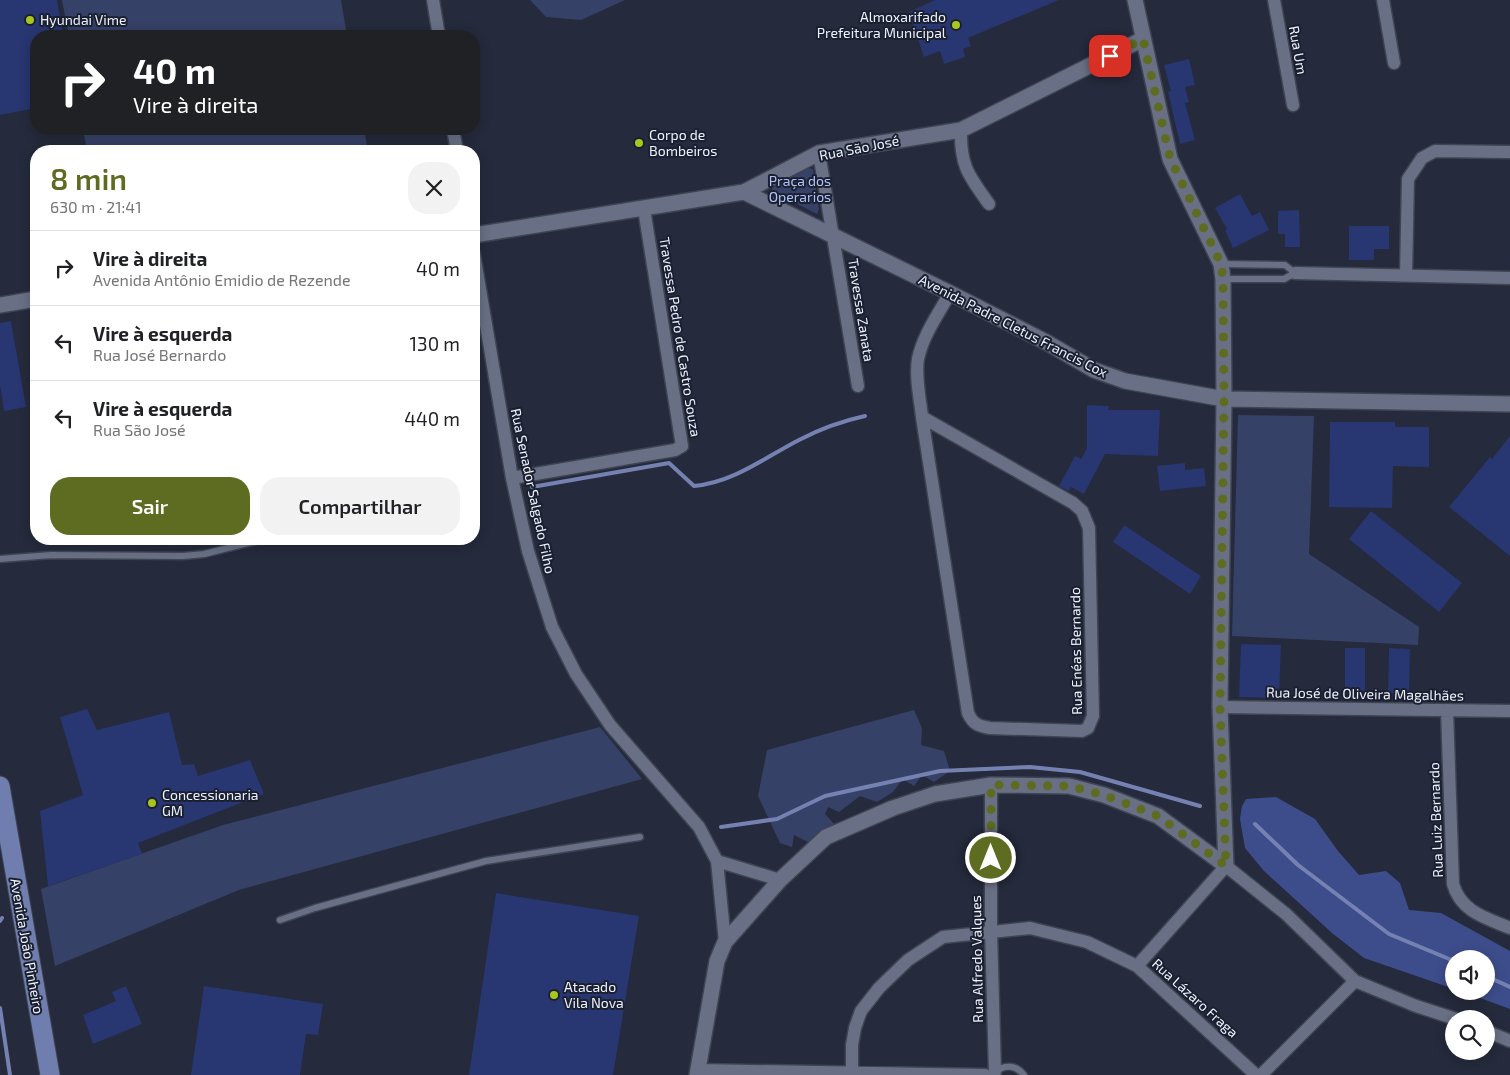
<!DOCTYPE html>
<html lang="pt">
<head>
<meta charset="utf-8">
<style>
	body { margin:0; font-family:"Exo 2",sans-serif; background:#f2f2f2; color:#202124; height:100vh; display:flex; flex-direction:column; font-size:19px; white-space:nowrap }
	* { box-sizing:border-box; margin:0 }
	p { font-size:16px; color:#757577 }
	.icon { flex:none; width:28px; height:28px; fill:none; stroke:currentColor; stroke-width:2; stroke-linecap:round; stroke-linejoin:round }
	.map { position:relative; flex:1; overflow:hidden }
	.details { position:absolute; left:30px; top:145px; width:450px; height:400px; display:flex; flex-direction:column; background:#fff; border-radius:20px; box-shadow:0 2px 12px #0003 }
	.details>* { flex:none }
	.hud { position:absolute; left:30px; top:30px; width:450px; height:105px; border-radius:20px; box-shadow:0 2px 12px #0003; background:#202124; color:#fff; overflow:hidden }
	.controls { position:absolute; left:1445px; top:950px; display:grid; gap:10px }
	.controls a { display:grid; place-items:center; width:50px; height:50px; border-radius:50%; background:#fff; box-shadow:0 2px 12px #0003; font-size:25px }
	.pin { position:absolute; display:grid; place-items:center; width:42px; height:42px; color:#fff; margin:-21px; border-radius:10px; box-shadow:0 2px 8px #0006 }
	.me { position:absolute; width:55px; margin:-28px; rotate:0deg; stroke-linejoin:round; filter:drop-shadow(0 0 4px #0008) }
	.turn { display:flex; align-items:center; gap:18px; height:105px; padding:0 20px; font-size:22px }
	.turn .icon { width:65px; height:65px; stroke-width:2.5 }
	.turn b { display:block; font-size:35px; line-height:42px }
	.round { display:grid; place-items:center; flex:none; width:52px; height:52px; border-radius:20px; background:#f2f2f2 }
	.head { display:flex; align-items:center; justify-content:space-between; height:85px; padding:0 20px }
	h1 { font-size:30px; font-weight:600; line-height:38px; color:#5d6c20 }
	.primary-button { display:flex; gap:10px; margin-top:auto; padding:10px 20px }
	.primary-button a { flex:1; height:58px; border-radius:20px; background:#5d6c20; color:#fff; font-size:20px; font-weight:600; line-height:58px; text-align:center }
	.primary-button a+a { background:#f2f2f2; color:#202124 }
	ul { padding:0; list-style:none }
	li { display:flex; align-items:center; gap:15px; height:75px; padding:0 20px; border-top:1px solid #e0e0e0 }
	li div { flex:1 }
	li b { display:block; font-size:19px }
	li em { font-style:normal }
	.map>svg:first-child { display:block }
	.green { fill:#364167 }
	.forest { fill:#3d4d8b }
	.lines { fill:none; stroke-linecap:round; stroke-linejoin:round }
	.stream { stroke:#7582b1; stroke-width:4 }
	.building { fill:#283671 }
	.service-casing { stroke:#3f4452; stroke-width:9 }
	.minor-casing { stroke:#3f4452; stroke-width:15 }
	.tertiary-casing { stroke:#3f4452; stroke-width:18 }
	.primary-casing { stroke:#3f4452; stroke-width:21 }
	.service { stroke:#697085; stroke-width:6 }
	.minor { stroke:#697085; stroke-width:12 }
	.tertiary { stroke:#697085; stroke-width:15 }
	.primary { stroke:#707eaf; stroke-width:19 }
	.route { stroke:#5d6c20; stroke-width:9; stroke-dasharray:0 16.2 }
	.poi-dot { fill:#a8c71c; stroke:#1b2031; stroke-width:2 }
	.labels { text-anchor:middle; stroke-width:4; stroke-linejoin:round; paint-order:stroke }
	.poi-label { font-size:14px; fill:#edf2fe; stroke:#1b2031; text-anchor:start }
	.street-label { font-size:14px; fill:#edf2fe; stroke:#1b2031 }
	.park-label { font-size:14px; fill:#b0c2f9; stroke:#1b2031 }
</style>
</head>
<body>
<div class="map">
<svg width="1510" height="1075" viewBox="0 0 1510 1075">
	<rect width="100%" height="100%" fill="#252a3c"/>
	<path class="green" d="M62,0H341L347,36H69Z
		M530,0H625L581,20L546,17Z
		M83,129H364L368,151H87Z
		M808,168L813,169L819,209L817,214L773,192L772,188Z
		M1238,415L1314,416L1309,554L1419,627L1418,645L1232,636Z
		M914,710L922,728L921,745L944,751L950,771L934,782L922,775L914,786L903,779L893,792L877,802L860,796L839,812L828,807L825,814L835,825L810,843L794,835L792,847L780,843L758,796L767,750Z
		M600,727L642,779L239,890L55,966L41,889L223,825Z"/>
	<path class="forest" d="M1276,797L1315,819L1338,851L1359,875L1386,871L1400,883L1409,910L1441,913L1510,951V1009L1461,991H1486V959H1454V989L1364,958L1332,933L1264,871L1245,848L1240,819L1242,806L1246,799Z"/>
	<g class="lines">
		<path class="stream" d="M532,487L669,463L694,486C734,482 764,458 799,440C820,429 842,421 865,416
			M1255,824L1298,865L1389,934L1454,961
			M721,827L777,819L825,796L940,771L1030,767L1080,772L1200,806
			M0,921L2,918
			M1486,976L1510,987
			M0,1008L10,1075"/>
	</g>
	<path class="building" d="M0,0H57L63,36H36V108L0,115Z
		M935,0H1059L968,38L971,46L963,49L965,57L944,64L940,51L924,57L909,12Z
		M1189,59L1195,85L1185,87L1189,102L1185,103L1195,140L1180,144L1168,92L1171,91L1164,65Z
		M1240,194L1252,216L1260,212L1269,230L1233,248L1225,230L1227,229L1215,208Z
		M1299,210L1300,247H1285V234H1278V211Z
		M1349,226H1389V249H1374V260H1349Z
		M11,321L26,407L4,411L0,385V323Z
		M1087,405L1109,406L1108,410H1160L1158,456L1105,454L1084,494L1071,487L1069,491L1059,486L1075,456L1081,459L1087,448Z
		M1330,422H1395V427H1429V467L1393,466L1392,508L1329,507Z
		M1510,436V556L1449,507L1490,457L1492,459Z
		M1185,463V470L1204,468L1206,486L1160,491L1157,466Z
		M1371,511L1462,583L1439,612L1349,539Z
		M1124,525L1201,576L1190,594L1113,542Z
		M1241,644L1281,645L1279,698L1239,697Z
		M1345,648H1365V691H1345Z
		M1389,648L1410,649L1409,694L1388,693Z
		M87,709L97,730L169,712L182,765L194,764L198,776L250,760L264,794L138,843L142,854L48,886L40,811L83,795L60,717Z
		M496,893L639,916L613,1075H469Z
		M126,986L142,1024L93,1044L83,1015L116,1001L112,992Z
		M204,986L323,1004L318,1035L306,1034L300,1075H191Z"/>
	<g class="lines">
		<g class="service-casing">
			<path id="service" d="M1221,264L1285,265L1295,273L1284,279H1223
				M0,559L51,555L183,556L204,554L264,539
				M280,920L315,908L486,861L640,837
				M995,1072C1005,1064 1016,1065 1024,1075"/>
		</g>
		<g class="minor-casing">
			<path id="minor" d="M433,0L439,36
				M1274,0L1293,105
				M1383,0L1394,63
				M453,129L457,151
				M961,130C960,166 969,176 989,204
				M819,153L858,386
				M474,254L512,478L528,551L552,627L576,674L610,725L699,827L717,861
				M1295,273L1510,278
				M1406,275L1408,179L1422,158L1435,151L1510,152
				M922,417L1073,503L1082,511L1089,528L1093,716L1088,728L1082,731L990,728C978,726 973,724 968,713L922,417C920,398 915,377 918,359C923,335 939,313 950,293
				M512,478L675,450L682,446L644,209
				M1220,707L1510,711
				M1447,710L1453,884C1461,912 1486,918 1510,928
				M991,785V931L995,1072
				M725,942L717,861L780,880
				M1137,966L1226,866L1286,914L1355,981L1416,1006L1456,1019
				M1486,1031L1510,1041
				M698,1070L985,1075
				M852,1075V1045L855,1028L861,1011L879,988L908,960L943,937L1030,928L1087,942L1137,966L1256,1075
				M1261,1075L1355,981"/>
		</g>
		<g class="tertiary-casing">
			<path id="tertiary" d="M1135,0L1170,159L1221,264L1223,279L1224,399L1220,707L1226,866
				M744,192L950,293L1046,342L1094,370L1125,381L1224,399L1510,404
				M474,235L744,192L819,153L961,130L1143,39
				M0,305L36,299
				M697,1075L717,961L725,942L780,880L826,837L893,808L935,794L991,785L1069,786L1104,795L1158,816L1226,866"/>
		</g>
		<g class="primary-casing">
			<path id="primary" d="M0,786L50,1075"/>
		</g>
		<use href="#service" class="service"/>
		<use href="#minor" class="minor"/>
		<use href="#tertiary" class="tertiary"/>
		<use href="#primary" class="primary"/>
	</g>
	<g class="lines">
		<path class="route" d="M991,858V785L1069,786L1104,795L1158,816L1226,866L1220,707L1224,399L1223,279L1221,264L1170,158L1143,39L1110,56"/>
	</g>
	<g class="poi-dot">
		<circle cx="30" cy="20" r="5"/>
		<circle cx="956" cy="25" r="5"/>
		<circle cx="639" cy="143" r="5"/>
		<circle cx="152" cy="803" r="5"/>
		<circle cx="554" cy="995" r="5"/>
	</g>
	<g class="labels">
		<g class="poi-label">
			<text x="946" y="22" text-anchor="end">Almoxarifado<tspan x="946" dy="16">Prefeitura Municipal</tspan></text>
			<text x="40" y="25">Hyundai Vime</text>
			<text x="649" y="140">Corpo de<tspan x="649" dy="16">Bombeiros</tspan></text>
			<text x="162" y="800">Concessionaria<tspan x="162" dy="16">GM</tspan></text>
			<text x="564" y="992">Atacado<tspan x="564" dy="16">Vila Nova</tspan></text>
		</g>
		<g class="street-label">
			<text transform="translate(1298 50) rotate(80)" y="5">Rua Um</text>
			<text transform="translate(859 148) rotate(-11)" y="5">Rua São José</text>
			<text transform="translate(861 310) rotate(81)" y="5">Travessa Zanata</text>
			<text transform="translate(1013 326) rotate(27)" y="5">Avenida Padre Cletus Francis Cox</text>
			<text transform="translate(680 337) rotate(81)" y="5">Travessa Pedro de Castro Souza</text>
			<text transform="translate(533 491) rotate(78)" y="5">Rua Senador Salgado Filho</text>
			<text transform="translate(1076 651) rotate(-91)" y="5">Rua Enéas Bernardo</text>
			<text transform="translate(1365 694) rotate(1)" y="5">Rua José de Oliveira Magalhães</text>
			<text transform="translate(1436 820) rotate(-92)" y="5">Rua Luiz Bernardo</text>
			<text transform="translate(27 946) rotate(80)" y="5">Avenida João Pinheiro</text>
			<text transform="translate(977 959) rotate(-91)" y="5">Rua Alfredo Valques</text>
			<text transform="translate(1195 998) rotate(42)" y="5">Rua Lázaro Fraga</text>
		</g>
		<g class="park-label">
			<text x="800" y="186">Praça dos<tspan x="800" dy="16">Operarios</tspan></text>
		</g>
	</g>
</svg>
<div class="controls">
<a><svg class="icon" aria-label="sound" viewBox="0 0 24 24"><path d="M4 9h4l5-4v14l-5-4H4zM17 9q2 3 0 6"/></svg></a>
<a><svg class="icon" aria-label="search" viewBox="0 0 24 24"><circle cx="10" cy="10" r="6"/><path d="M15 15l6 6"/></svg></a>
</div>
<div class="pin" style="left:1110px;top:56px;background:#d93025"><svg class="icon" aria-label="arrive" viewBox="0 0 24 24"><path d="M6 21V4h12l-3 4 3 4H6"/></svg></div>
<svg class="me" style="left:991px;top:858px" viewBox="-20 -20 40 40"><circle r="17" fill="#5d6c20" stroke="#fff" stroke-width="3"/><path d="M0-11L8 9 0 5-8 9z" fill="#fff"/></svg>
<div class="hud">
<div class="turn"><svg class="icon" aria-label="right" viewBox="0 0 24 24"><path d="M7 20v-9h11M14 6l5 5-5 5"/></svg><div><b>40 m</b>Vire à direita</div></div>
</div>
<section class="details">
<div class="head"><div><h1>8 min</h1><p>630 m · 21:41</p></div><a class="round"><svg class="icon" aria-label="close" viewBox="0 0 24 24"><path d="M6 6l12 12M18 6L6 18"/></svg></a></div>
<ul>
<li><svg class="icon" aria-label="right" viewBox="0 0 24 24"><path d="M7 20v-9h11M14 6l5 5-5 5"/></svg><div><b>Vire à direita</b><p>Avenida Antônio Emidio de Rezende</p></div><em>40 m</em></li>
<li><svg class="icon" aria-label="left" viewBox="0 0 24 24"><path d="M17 20v-9H6M10 6l-5 5 5 5"/></svg><div><b>Vire à esquerda</b><p>Rua José Bernardo</p></div><em>130 m</em></li>
<li><svg class="icon" aria-label="left" viewBox="0 0 24 24"><path d="M17 20v-9H6M10 6l-5 5 5 5"/></svg><div><b>Vire à esquerda</b><p>Rua São José</p></div><em>440 m</em></li>
</ul>
<div class="primary-button"><a>Sair</a><a>Compartilhar</a></div>
</section>
</div>
</body>
</html>
